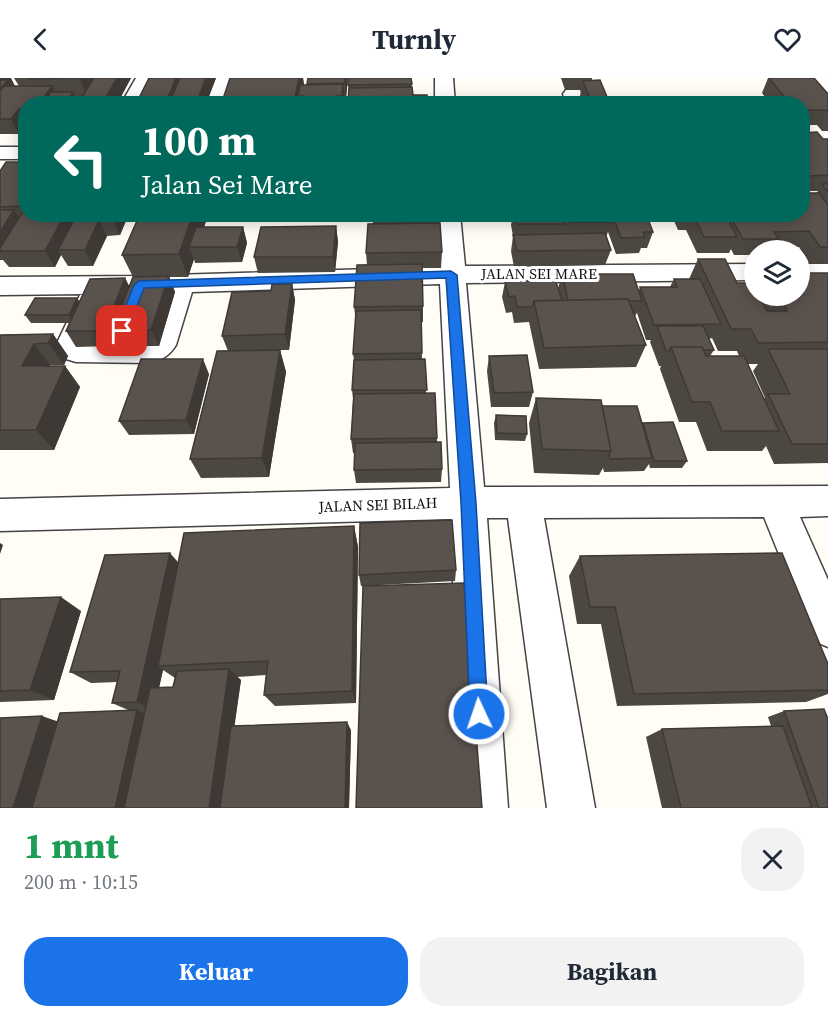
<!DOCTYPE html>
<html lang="id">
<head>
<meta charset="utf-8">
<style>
	body { margin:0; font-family:"Source Serif 4",serif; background:#f2f2f3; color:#1f2937; height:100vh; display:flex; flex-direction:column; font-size:22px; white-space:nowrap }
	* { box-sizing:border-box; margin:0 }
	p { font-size:20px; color:#747a83 }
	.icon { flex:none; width:33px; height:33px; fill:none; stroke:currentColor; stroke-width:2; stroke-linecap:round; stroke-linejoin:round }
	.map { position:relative; height:730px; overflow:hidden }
	.drawer { display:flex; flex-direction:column; background:#fff; flex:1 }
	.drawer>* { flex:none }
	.top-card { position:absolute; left:18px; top:18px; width:792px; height:126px; border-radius:24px; box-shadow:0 3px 15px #0003; background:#00695c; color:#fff; overflow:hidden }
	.tools { position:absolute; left:744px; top:162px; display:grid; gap:12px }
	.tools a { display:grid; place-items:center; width:66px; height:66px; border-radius:50%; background:#fff; box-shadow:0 3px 15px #0003; font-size:30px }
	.pin { position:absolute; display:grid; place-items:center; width:51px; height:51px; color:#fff; margin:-26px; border-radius:12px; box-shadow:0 3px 9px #0006 }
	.me { position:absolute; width:66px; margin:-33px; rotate:357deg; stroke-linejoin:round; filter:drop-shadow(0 0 4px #0008) }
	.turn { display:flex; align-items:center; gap:21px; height:126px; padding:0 24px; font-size:27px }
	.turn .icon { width:78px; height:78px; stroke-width:2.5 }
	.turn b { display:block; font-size:42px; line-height:51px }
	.round { display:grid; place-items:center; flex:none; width:63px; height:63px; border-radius:24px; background:#f2f2f3 }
	.head { display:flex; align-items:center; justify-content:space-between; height:102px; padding:0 24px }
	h1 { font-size:36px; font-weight:700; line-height:45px; color:#1e9e55 }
	.cta { display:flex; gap:12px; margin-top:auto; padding:12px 24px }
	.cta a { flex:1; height:69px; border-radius:24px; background:#1a73e8; color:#fff; font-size:24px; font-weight:700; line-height:69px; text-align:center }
	.cta a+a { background:#f2f2f3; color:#1f2937 }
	header { display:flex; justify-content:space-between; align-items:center; height:78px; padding:0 24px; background:#fff; font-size:27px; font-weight:700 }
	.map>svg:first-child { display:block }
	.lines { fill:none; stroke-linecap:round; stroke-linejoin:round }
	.minor-casing { stroke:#444; stroke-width:3 }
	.minor { fill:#fff; fill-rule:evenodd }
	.wall { fill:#4d4742; fill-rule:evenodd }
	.shaded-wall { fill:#3f3936 }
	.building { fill:#5a524d; stroke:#3f3936; stroke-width:1.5 }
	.route { fill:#1a73e8; stroke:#114b97; stroke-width:1.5 }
	.labels { text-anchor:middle; stroke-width:6; stroke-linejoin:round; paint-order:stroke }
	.street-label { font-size:15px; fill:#111; stroke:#fff }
</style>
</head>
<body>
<header><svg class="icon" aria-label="back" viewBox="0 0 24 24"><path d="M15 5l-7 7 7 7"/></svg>Turnly<svg class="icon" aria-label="heart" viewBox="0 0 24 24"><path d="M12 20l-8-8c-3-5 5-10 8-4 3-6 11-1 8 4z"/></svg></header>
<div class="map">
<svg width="828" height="730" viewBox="0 0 828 730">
	<rect width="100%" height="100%" fill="#fffdf5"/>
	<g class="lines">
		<g class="minor-casing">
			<path id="minor" d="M136,0H154L140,26H121Z
				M216,0H234L226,26H206Z
				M435,0H453L455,26H435Z
				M573,10L580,12L586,26H566L563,16L566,12Z
				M0,69H26V81H0Z
				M436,136H460L465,188L754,186V202L466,205L484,409L828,408V438L800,439L828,502V569L814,563L764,439L544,440L595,730H547L508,440H487L508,730H460L451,441L0,453V421L450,410L440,206L192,214L176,267C170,277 163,281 152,285L76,284L66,281L57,265L80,217L85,216L0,217V199L139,198L439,189ZM95,216H124L104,263L88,262L104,224L100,217ZM145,218L164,220L149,261L133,263L148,222Z
				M800,186H828V202H800Z"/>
		</g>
		<use href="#minor" class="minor"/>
	</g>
	<path class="wall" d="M0,0L15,8H19L14,0H131L117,26H26V48L19,56H0Z
		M230,0H303L304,7H308V0H348L346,20H344V26H224L223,21Z
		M411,0L413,17H427L428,26H348L349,15L348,7Z
		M561,0H592V3L610,26H583L580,18L581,12H565Z
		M768,0L828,16V53H822L817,47H802V26H770L762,15Z
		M802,55H803L823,61H828V185H809L799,169H774L772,172H754V177H734L731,171L729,175H697L686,152H678L671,136H802L818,113H802Z
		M26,84V136H128V138L120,157L107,158L93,188H68L61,177L55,189H9L3,182H0V93Z
		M272,136H326L325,142L274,143Z
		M440,136V146L442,174L441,190H422L423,228V244H421L422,281H425L426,316L437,360V364L442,391L441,404L356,405L354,392L355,375H353L351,361L353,321L352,312L354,282L353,276L356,243L354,229L367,187L366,175L373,146L372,137Z
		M513,136H668L667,138H646L653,154L647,170H641L639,175L616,176L608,154L606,159L611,172L605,187L514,189L511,173L513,158L511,147Z
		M206,143L204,149H243L247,165L242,184L195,185L194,181L188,199H169L175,214L159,268H121L116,260L113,268L76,269L66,253L69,245H31L25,237L77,220L79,223L125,200L129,208L133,199L122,177Z
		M336,148L338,164L335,194L258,195L254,179Z
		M698,181L737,205L754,218H800L828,195V385L774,386L766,368L762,373H707L696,344H679L660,291L661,288H659L650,264L651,262H646L637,235L635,238L646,267L636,289L539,291L529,244L514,245L512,234L506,235L502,219L505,204L558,210L562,196L639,212L640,209H670L674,201H689ZM712,260L718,273H737L739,278H710L714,272L709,261ZM748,286H758L753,293L765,320L764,321Z
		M292,206L295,222L289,272H259H280L286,294L269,399L201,400L190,381L228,273L222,258L271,213Z
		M53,256L68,278L64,287H50V288H65L80,309L54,372H0V257Z
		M489,278L533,314L529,329H491L487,293Z
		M209,296L194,356L129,357L119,343Z
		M536,320L602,328L642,346L643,345L687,383L682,390H650L649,386L644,393L604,394L603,390L599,397L534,395L529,345Z
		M496,337L527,356L525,363L495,362L494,345Z
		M354,448L358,469L356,625L275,628L264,617L266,597L237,599L241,602L234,648L351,652L349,730H0L57,644L128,632L112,625L117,604L91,605L70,594L178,485ZM163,592L175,600L173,609H159Z
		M580,478L828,586V616L806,624L617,628L601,546H577L569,498Z
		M456,492L455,503L361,508L359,497Z
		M0,521L81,533L54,622L0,624Z
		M784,633L828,730H662L646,659L662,651L771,648L768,639Z"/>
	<path class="shaded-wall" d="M4,0H11L16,10L8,27L0,13L2,2Z
		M79,0H102L89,21Z
		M117,0H131L117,26H102Z
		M176,0H187L176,26H165Z
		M206,0H216L206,26H196Z
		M299,0H303L304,7L298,19L299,26H296L295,20Z
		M345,0H348L346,20L345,5Z
		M343,6L345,21L344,26H343L342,18Z
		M52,8L59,23L58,26H39Z
		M73,14L78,26H65Z
		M19,31L26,44V48L19,56L11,41Z
		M14,132L24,148L0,173V154Z
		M65,136H74L78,144L58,172L61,177L55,189L45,173Z
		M115,136H128V138L120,157L112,141Z
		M193,136H204L206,143L198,169H189L194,181L188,199L179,176Z
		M99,142L107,158L93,188L85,172Z
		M336,148L338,164L335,194L333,179Z
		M243,149L247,165L242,184L237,169Z
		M169,198L175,214L159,268L151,252Z
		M125,200L133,216L112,253L116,260L113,268L104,253Z
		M292,206L295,222L289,272L285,256Z
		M77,220L82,228L74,245L69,237Z
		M53,256L68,278L64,287L48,265Z
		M34,266L50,287L40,309L22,288Z
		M280,272L286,294L269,399L262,380Z
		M203,281L209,296L194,356L186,342Z
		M65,288L80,309L54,372L36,352Z
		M354,448L358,469L356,625L352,613Z
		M0,465L3,467L0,476Z
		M170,475L184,491L158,588L163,592L154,633L137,624Z
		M61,519L81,533L54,622L30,612Z
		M229,591L241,602L223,730H209Z
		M137,632L154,641L136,730H115Z
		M42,638L65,646L41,730H13Z
		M347,644L351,652L349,730H345Z"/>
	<path class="building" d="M0,0H4L2,2H8L0,11Z
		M30,0H80L30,1Z
		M94,0H117L102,26L78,25Z
		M149,0H176L165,26H136Z
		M180,0H206L196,26H169Z
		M230,0H299L295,20L223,21Z
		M308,0H345V5L307,6Z
		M349,0H411L412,6L348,7Z
		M769,0H814L828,16V34L826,32H802V26H790Z
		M600,2L610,26H592L583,3Z
		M343,6L342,18H336L335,26H302L303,18L298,19L300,7Z
		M4,8H52L39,26H26V31H19L11,41H0V13Z
		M412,9L413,17H427L428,24L348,25L349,10Z
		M51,14H73L65,26H43Z
		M570,21L572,26H553L552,22Z
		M817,54L823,61H828V97L809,98L802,88V61H808L803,55Z
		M6,84H26V115L23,119L26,124L23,128L0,129V93Z
		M822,106H828V114Z
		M802,115H819L828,127V169H820L809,153L774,154L779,161H743L729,136H802Z
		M26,129V136H65L45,173H0V170Z
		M0,132H14L0,154Z
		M77,136H115L112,141L99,142L85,172H58Z
		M140,136H193L179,176L122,177Z
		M515,136H562L564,146H517Z
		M567,136H608L611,144H570Z
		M612,136H646L653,154H643L645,159L621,160Z
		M693,136H725L737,159H704Z
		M440,145L442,174L366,175L368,146Z
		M336,148L333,179H254L261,149Z
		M196,149H243L237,169H189Z
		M605,155L611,172L517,173L513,157Z
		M698,181H725L737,205H753L754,209V218H759L767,233H787L779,218H800V195H828V264L758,265L751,251H731Z
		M422,186L423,228L354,229L357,187Z
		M562,196H633L642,223H629L628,221L568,222Z
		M169,198L151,252L112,253L133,199Z
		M125,200L104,253H66L90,201Z
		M555,201L562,222L534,223L532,229H517L515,218L509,219L505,204Z
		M674,201H700L721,246L654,247L640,209H677Z
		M272,206H292L285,256L222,258L232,214L271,213Z
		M35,220H77L69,237H25Z
		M628,221L646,267L544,270L534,223Z
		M421,232L422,275L353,276L356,233Z
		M657,248H703L714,272H704L702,269H671L669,273H666Z
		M53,256L48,265L34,266L22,288H65L36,352H0V257Z
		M671,269H702L706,278H744L779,353H722L710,324H692Z
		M768,271H828V366H792L768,316H790Z
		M280,272L262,380L190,381L217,273Z
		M527,277L533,314L494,315L489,278Z
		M141,281H203L186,342L119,343Z
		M425,281L427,312H352L354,282Z
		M435,315L437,360L351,361L354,316Z
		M536,320L601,322L611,373L542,371Z
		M602,328H637L652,380L610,381L609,377L611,373Z
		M496,337L526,338L527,356L497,355Z
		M673,344L687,383H654L643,345Z
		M441,364L442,391L354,392L355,365Z
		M452,442L456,492L359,497L360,445Z
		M354,448L352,613L264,617L268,583L158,588L184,455Z
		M170,475L137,624L112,625L120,593L70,594L105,477Z
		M782,475L828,586V612L634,616L615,529H590L580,478Z
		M464,505L482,730H356L363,508Z
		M61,519L30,612L0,613V521Z
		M229,591L209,730H124L150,610L173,609L177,593Z
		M824,631L828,641V730H819L784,633Z
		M137,632L115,730H32L60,635Z
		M42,638L13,730H0V640Z
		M347,644L345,730H220L231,648Z
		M783,648L812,730H681L662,651Z"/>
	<path class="route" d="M451,193L457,197L476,425L488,636L486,642L479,645L473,642L470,636L461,425L446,200L144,210L126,256L122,257L116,253L134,207L139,203Z"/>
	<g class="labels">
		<g class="street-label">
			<text x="539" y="201">JALAN SEI MARE</text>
			<text transform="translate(378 427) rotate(-2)" y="5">JALAN SEI BILAH</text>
		</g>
	</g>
</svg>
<div class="tools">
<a><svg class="icon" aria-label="layers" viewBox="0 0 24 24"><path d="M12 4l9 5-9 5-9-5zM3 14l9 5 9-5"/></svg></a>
</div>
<div class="pin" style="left:122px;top:253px;background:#d93025"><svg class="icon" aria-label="arrive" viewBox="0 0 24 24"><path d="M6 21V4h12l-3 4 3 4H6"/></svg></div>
<svg class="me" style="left:479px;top:636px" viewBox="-20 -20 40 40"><circle r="17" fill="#1a73e8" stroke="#fff" stroke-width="3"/><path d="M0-11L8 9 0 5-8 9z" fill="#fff"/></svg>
<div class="top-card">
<div class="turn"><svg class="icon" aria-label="left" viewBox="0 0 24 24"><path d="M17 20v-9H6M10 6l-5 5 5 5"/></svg><div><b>100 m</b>Jalan Sei Mare</div></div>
</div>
</div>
<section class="drawer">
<div class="head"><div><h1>1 mnt</h1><p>200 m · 10:15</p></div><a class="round"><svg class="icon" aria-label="close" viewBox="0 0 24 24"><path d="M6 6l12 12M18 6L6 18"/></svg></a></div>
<div class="cta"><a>Keluar</a><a>Bagikan</a></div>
</section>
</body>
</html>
